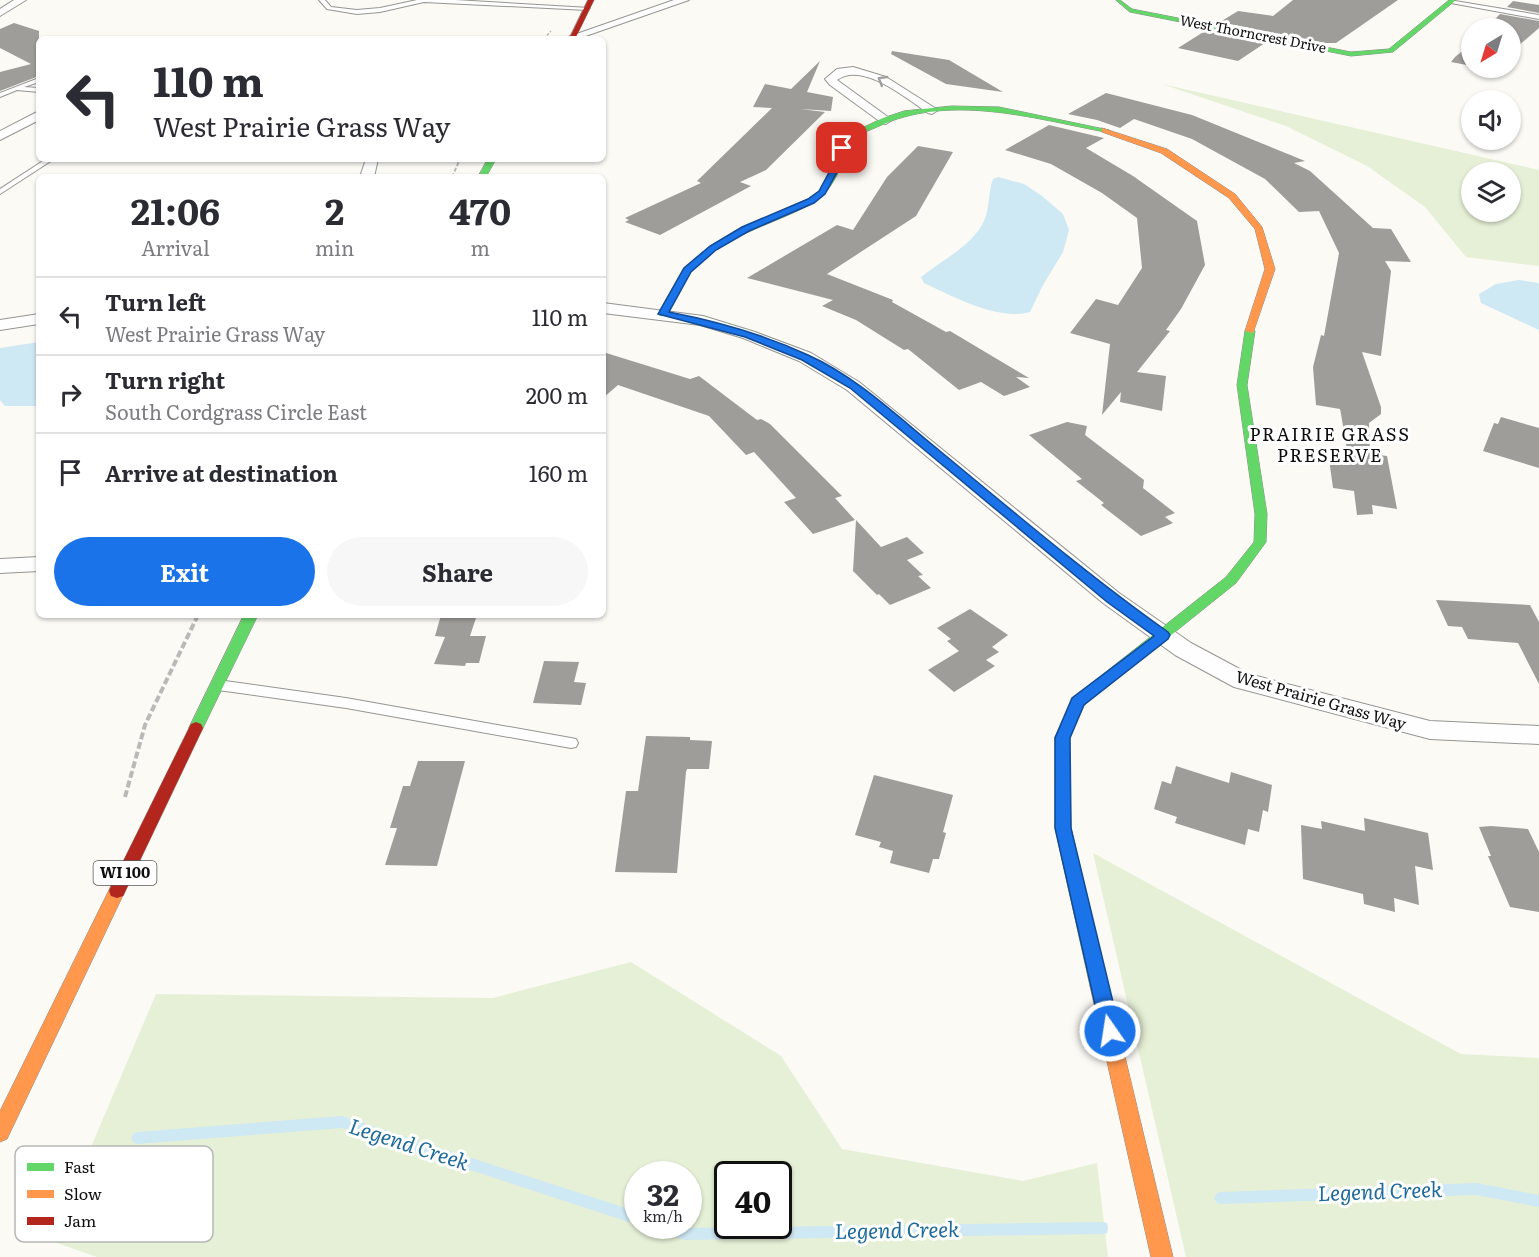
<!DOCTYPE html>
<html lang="en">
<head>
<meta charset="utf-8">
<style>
	body { margin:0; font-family:Literata,serif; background:#f7f7f7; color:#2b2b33; height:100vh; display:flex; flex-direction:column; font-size:22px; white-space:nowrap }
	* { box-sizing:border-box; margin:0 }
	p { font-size:20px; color:#7c7c81 }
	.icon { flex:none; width:33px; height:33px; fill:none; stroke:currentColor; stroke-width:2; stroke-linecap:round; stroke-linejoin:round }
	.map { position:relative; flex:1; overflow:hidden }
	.sheet { position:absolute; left:36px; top:174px; width:570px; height:444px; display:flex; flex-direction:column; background:#fff; border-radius:9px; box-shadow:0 2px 4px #0004 }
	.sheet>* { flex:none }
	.hud { position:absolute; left:36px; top:36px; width:570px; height:126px; border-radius:9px; box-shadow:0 2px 4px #0004; background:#fff; color:#2b2b33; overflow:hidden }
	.needle { width:39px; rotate:218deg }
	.tools { position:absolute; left:1461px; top:18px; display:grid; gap:12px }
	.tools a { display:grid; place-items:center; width:60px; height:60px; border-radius:50%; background:#fff; box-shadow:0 2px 4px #0004; font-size:30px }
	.speed { position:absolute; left:624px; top:1161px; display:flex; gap:12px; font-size:30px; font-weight:700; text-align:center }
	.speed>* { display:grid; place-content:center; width:78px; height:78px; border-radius:50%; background:#fff; box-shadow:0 2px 4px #0004; line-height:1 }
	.speed small { font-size:15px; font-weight:400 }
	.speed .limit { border:3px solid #111; border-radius:9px; background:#fff; color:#111 }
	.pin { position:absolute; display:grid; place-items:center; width:51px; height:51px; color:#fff; margin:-26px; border-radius:12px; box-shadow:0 3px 9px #0006 }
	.me { position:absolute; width:66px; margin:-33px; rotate:347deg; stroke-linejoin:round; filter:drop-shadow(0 0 4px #0008) }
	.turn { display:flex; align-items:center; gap:21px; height:126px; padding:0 18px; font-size:27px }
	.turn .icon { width:78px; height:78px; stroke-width:2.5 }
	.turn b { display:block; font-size:42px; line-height:51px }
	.eta { display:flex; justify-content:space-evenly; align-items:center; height:102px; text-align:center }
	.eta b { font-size:36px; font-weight:700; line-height:42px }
	.button { display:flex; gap:12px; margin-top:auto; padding:12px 18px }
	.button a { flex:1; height:69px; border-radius:36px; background:#1a73e8; color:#fff; font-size:24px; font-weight:700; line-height:69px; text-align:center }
	.button a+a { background:#f7f7f7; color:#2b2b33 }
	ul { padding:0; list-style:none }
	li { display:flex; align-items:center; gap:18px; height:78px; padding:0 18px; border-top:2px solid #e1e1e2 }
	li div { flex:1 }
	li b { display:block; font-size:22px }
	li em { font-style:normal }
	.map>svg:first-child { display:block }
	.green { fill:#e6f0d6; fill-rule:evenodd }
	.water { fill:#cee8f4 }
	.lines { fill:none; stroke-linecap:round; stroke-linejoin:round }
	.stream { fill:#cee8f4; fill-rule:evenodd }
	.building { fill:#9f9d9a }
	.lane-casing { stroke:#959593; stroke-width:2 }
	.street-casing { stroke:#959593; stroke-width:2 }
	.fast-casing { stroke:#8c8b89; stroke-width:1 }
	.slow-casing { stroke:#8c8b89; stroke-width:1 }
	.jam-casing { stroke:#8c8b89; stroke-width:1 }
	.path-far2 { stroke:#b9b9b8; stroke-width:1.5; stroke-dasharray:3 1.5; stroke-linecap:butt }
	.path-far1 { stroke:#b9b9b8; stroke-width:2; stroke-dasharray:4 2; stroke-linecap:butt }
	.path { stroke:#b9b9b8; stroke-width:4; stroke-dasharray:7 3; stroke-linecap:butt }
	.lane { fill:#fefefe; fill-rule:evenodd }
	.street { fill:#fefefe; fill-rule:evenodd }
	.fast { fill:#63d668; fill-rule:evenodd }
	.slow { fill:#ff974d; fill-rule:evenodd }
	.jam { fill:#b3261e; fill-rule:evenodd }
	.oneway { stroke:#9e9e9e }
	.route { fill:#1a73e8; stroke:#114b97; stroke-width:1.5 }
	.labels { text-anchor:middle; stroke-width:6; stroke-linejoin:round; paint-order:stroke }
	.far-street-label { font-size:14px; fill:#0f0f0f; stroke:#fff }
	.shield { fill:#fff; stroke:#575757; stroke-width:1.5 }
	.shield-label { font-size:15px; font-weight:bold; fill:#0f0f0f }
	.street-label { font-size:16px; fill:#0f0f0f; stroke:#fff }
	.neighbourhood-label { font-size:18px; letter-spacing:1.5px; fill:#0f0f0f; stroke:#fff }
	.near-water-label { font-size:21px; font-style:italic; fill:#1e6a9b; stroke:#fff }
	.key { fill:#fff; stroke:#b7b7b7; stroke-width:1.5 }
	.key-label { font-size:16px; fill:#0f0f0f }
</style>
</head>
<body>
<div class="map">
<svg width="1539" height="1257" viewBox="0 0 1539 1257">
	<rect width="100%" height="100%" fill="#fbfaf5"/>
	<path class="green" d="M1162,84L1539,170V266L1466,257L1425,207L1367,166L1286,126ZM1472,172H1510V212H1472Z
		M1093,853L1461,1054L1539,1058V1257H1186Z
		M631,962L781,1056L842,1149L1023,1181L1097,1163L1108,1257H97L51,1241L156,994L493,998ZM638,1174H688V1226H638ZM728,1174H778V1226H728Z"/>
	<path class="water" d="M998,177L1024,184L1042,196L1063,214L1069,230L1063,252L1043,285L1030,312C998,321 954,297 924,283L921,277C941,261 973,245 984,221C990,208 988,192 993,179Z
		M1519,280L1539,283V330L1481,303L1479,294L1496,284Z
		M39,342V406H5L0,400V348Z"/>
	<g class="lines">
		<path class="stream" d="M342,1116L638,1212V1225L342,1128L137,1144L133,1142L131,1138L133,1134L137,1132Z
			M1476,1183L1539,1195V1207L1476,1195L1220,1204L1216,1202L1214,1198L1216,1194L1220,1192Z
			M1102,1222L1107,1223L1108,1228L1107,1233L1102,1234L685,1240L653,1231L652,1226H678L685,1228Z"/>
	</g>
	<path class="building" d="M1293,0H1398L1336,43H1325L1220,22L1238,11L1273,16Z
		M1513,1L1539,5V13L1507,7Z
		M1500,14L1539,21V28L1510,53V28H1487L1493,24H1501L1495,19Z
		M14,23L39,31V76L0,91V72L31,64L0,48V29Z
		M1205,31L1265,43L1238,61L1178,48Z
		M1472,43V66L1451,62L1455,57Z
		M892,51L949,60L1003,92L946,84L891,54Z
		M820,61L807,92L833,97L831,111L800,109L825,112L766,170L740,182L751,186L660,235L625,222L629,220L625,218L701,183L697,181L772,108L753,107L765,84L791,89Z
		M1106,93L1192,115L1305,161L1294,163L1310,171L1373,228L1391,229L1411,262L1385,261L1391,271L1381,356L1362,352L1381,407V414L1369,423L1370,454L1387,456L1397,509L1372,505L1373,514L1357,515L1354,491L1333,488L1329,459L1349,462L1341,414L1340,409L1316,405L1313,367L1321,335L1324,336L1339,253L1319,211L1299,212L1265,179L1192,139L1134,119L1120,128L1097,120L1068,114Z
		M1049,125L1104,138L1086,148L1133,176L1197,221L1205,265L1181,309L1166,330L1170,331L1137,372L1166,376L1162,411L1120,402L1121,392L1102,415L1110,344L1070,333L1096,299L1118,305L1142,268L1137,218L1102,193L1051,164L1005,150Z
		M918,146L953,152L916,216L827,274L893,300L892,302L946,332L950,331L1029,378L1016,377L1030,387L1004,396L981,382L959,390L908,349L904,350L856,320L822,306L833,300L747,278L837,225L853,230L887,177Z
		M603,352L690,379L699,376L757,420L761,419L770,424L842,496L835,498L855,520L813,534L784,502L796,498L754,452L746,455L709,416L618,385L603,398Z
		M1501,417L1539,428V468L1483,451L1494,423L1498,424Z
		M1067,422L1087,426L1085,435L1144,480L1143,488L1175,513L1165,517L1173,523L1141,536L1101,505L1104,503L1076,481L1082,479L1029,435Z
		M856,520L881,547L907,537L924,553L907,560L923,575L918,576L931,588L890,605L879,594L877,595L853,571Z
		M1436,600L1530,605L1539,622V684L1518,643L1468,639L1462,627L1448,626Z
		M970,609L1008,635L992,647L999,652L986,660L995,666L954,692L928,670L959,651L947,641L951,639L937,628Z
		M441,615H477L470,636H486L479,663H466L465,666L434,664L445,637L435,636Z
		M544,661L579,662L574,682L586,683L581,705L533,703Z
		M646,736L690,737V740L712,741L709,769H687L686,772L677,873L615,872L626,791H638Z
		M418,761H465L437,866L385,865L397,828H390L403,786H410Z
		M1176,766L1229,783L1231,772L1272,785L1268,812L1263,810L1259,832L1248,829L1245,845L1175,823L1177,817L1154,809L1162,781L1171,784Z
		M874,775L953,795L943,832L946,833L939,859H933L929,873L890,863L893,851L879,847L881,842L855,835Z
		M1364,818L1428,833L1433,870L1415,866L1419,905L1394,898L1395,912L1364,904L1363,894L1303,879L1301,825L1322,829L1321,821L1365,831Z
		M1491,826L1528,829L1539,852V912L1510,907L1488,856H1491L1479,827Z"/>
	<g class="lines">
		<g class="lane-casing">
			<path id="lane" d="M319,0H325L331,7L357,10L380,8L417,0H455L590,8L587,10L424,2L380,12L357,14L327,9Z
				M1449,0L1539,15V19L1451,3Z
				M39,78V82L24,87L39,88V92L17,90L0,97V93Z
				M46,159H54L0,194V189Z
				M218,680L346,698L571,738L576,739L578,743L576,747L571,748L346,708L218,690L214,688L212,685L214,682Z"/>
		</g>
		<g class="street-casing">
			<path id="street" d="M14,0H26L0,16V9Z
				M674,0H689L577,39L568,37Z
				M853,67L886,77L938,110L932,114L928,113C906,98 862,61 837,80L892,120L886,124L882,123L830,85L825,79L837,69Z
				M39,111V120L0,140V131Z
				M366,159H378L374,177H360Z
				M603,303L703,316L755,332L811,353L859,382L1119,593L1191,643L1249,674L1430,721L1539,726V744L1430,739L1234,687L1175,655L1103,603L847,390L799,361L743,338L700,325L603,313Z
				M39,314V324L0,330V320Z
				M39,557V571L0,573V559Z"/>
		</g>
		<g class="fast-casing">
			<path id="fast" d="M1116,0H1120L1132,9L1351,52L1389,49L1449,0H1456L1393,52L1351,56L1130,12Z
				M952,106L999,107L1109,130L1105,132C1031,118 949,93 877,127C870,130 859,134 852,139C845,145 844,155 842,163C837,178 826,196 813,203C776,224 718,237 690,272C681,285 675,302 666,316H660L658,314L684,268L710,246L743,227L808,199L819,191L833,166L838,148L847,135L883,118L904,111Z
				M488,159H496L486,177H478Z
				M1250,328L1255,331L1247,385L1267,514L1266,542L1236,583L1084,705L1069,737L1071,828L1108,986L1105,992L1099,994L1093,992L1090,986L1055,828V737L1073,698L1226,577L1254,542L1255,514L1237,385L1245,331Z
				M244,615H258L201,732H191L189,728Z"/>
		</g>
		<g class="slow-casing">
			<path id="slow" d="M1102,128L1167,149L1235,194L1262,227L1275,269L1253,333L1245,331L1265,269L1255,229L1229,198L1161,153L1102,132Z
				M117,884L123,886L125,891L7,1139L0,1142V1111L111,886Z
				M1099,978L1105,980L1108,986L1173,1257H1151L1090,986L1093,980Z"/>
		</g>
		<g class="jam-casing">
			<path id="jam" d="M588,0H594L575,39H569Z
				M196,722L201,724L203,728L123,896L117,898L111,896L109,891L111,886L189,728L191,724Z"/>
		</g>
		<path class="path-far2" d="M544,39L551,31"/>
		<path class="path-far1" d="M452,177L460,159"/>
		<path class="path" d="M125,797L145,725L198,615"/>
		<use href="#lane" class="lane"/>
		<use href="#street" class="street"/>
		<use href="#fast" class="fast"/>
		<use href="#slow" class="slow"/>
		<use href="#jam" class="jam"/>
	</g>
	<defs><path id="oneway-chevron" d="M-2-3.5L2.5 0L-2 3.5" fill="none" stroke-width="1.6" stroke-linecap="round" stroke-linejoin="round" transform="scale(1.5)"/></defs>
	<use class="oneway" href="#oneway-chevron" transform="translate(882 80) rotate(-149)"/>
	<path class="route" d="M839,147L845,148L841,165L825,194L814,203L749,231L716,250L691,272L669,312C716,321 763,334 808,355C857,377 898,417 940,451C1015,513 1089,576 1168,632L1170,635L1168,639L1084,705L1070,738L1071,828L1120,1031L1117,1038L1110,1040L1104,1038L1101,1031L1055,828V738L1072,698L1154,636L1107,602L850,388L802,360L745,337L658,314L684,268L710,246L742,227L808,199L819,191L833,165Z"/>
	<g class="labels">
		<g class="far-street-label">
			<text transform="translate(1253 34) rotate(11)" y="5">West Thorncrest Drive</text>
		</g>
		<rect class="shield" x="93.5" y="861" width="63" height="24" rx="4.5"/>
		<g class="shield-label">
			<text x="125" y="878">WI 100</text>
		</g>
		<g class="street-label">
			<text transform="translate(1321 700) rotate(16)" y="6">West Prairie Grass Way</text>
		</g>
		<g class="neighbourhood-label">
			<text x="1330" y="441">PRAIRIE GRASS<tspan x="1330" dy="21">PRESERVE</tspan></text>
		</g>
		<g class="near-water-label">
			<text transform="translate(409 1145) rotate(18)" y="7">Legend Creek</text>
			<text transform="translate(1380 1192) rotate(-2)" y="7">Legend Creek</text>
			<text transform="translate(897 1231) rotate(-1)" y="7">Legend Creek</text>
		</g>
	</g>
	<rect x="15" y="1146" width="198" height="96" rx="9" class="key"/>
	<rect x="27" y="1163" width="27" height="8" fill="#63d668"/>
	<rect x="27" y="1190" width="27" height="8" fill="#ff974d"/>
	<rect x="27" y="1217" width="27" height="8" fill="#b3261e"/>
	<g class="key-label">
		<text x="64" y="1173">Fast</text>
		<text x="64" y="1200">Slow</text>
		<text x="64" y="1227">Jam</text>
	</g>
</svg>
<div class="tools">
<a><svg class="needle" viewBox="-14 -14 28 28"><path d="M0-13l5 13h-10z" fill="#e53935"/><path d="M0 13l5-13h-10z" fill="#7c7c81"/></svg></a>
<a><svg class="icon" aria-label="sound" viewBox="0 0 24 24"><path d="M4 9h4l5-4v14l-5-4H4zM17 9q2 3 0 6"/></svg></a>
<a><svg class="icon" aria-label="layers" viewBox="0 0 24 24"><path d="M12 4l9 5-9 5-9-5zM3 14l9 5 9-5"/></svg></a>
</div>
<div class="speed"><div>32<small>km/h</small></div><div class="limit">40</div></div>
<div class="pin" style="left:842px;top:148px;background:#d93025"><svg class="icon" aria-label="arrive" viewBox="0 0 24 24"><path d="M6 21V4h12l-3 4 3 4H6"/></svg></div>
<svg class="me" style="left:1110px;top:1031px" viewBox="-20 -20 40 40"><circle r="17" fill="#1a73e8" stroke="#fff" stroke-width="3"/><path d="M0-11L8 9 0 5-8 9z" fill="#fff"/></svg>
<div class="hud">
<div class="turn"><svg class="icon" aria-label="left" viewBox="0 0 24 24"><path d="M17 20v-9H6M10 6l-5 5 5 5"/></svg><div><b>110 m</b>West Prairie Grass Way</div></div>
</div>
<section class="sheet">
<div class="eta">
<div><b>21:06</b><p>Arrival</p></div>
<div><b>2</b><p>min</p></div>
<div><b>470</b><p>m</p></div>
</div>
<ul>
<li><svg class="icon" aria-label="left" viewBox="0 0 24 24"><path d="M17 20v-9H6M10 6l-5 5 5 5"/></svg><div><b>Turn left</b><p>West Prairie Grass Way</p></div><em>110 m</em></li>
<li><svg class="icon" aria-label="right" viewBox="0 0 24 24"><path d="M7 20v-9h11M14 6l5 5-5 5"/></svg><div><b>Turn right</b><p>South Cordgrass Circle East</p></div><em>200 m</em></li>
<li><svg class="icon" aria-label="arrive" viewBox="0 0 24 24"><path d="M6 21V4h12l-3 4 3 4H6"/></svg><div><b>Arrive at destination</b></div><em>160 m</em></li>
</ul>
<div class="button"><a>Exit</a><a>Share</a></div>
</section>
</div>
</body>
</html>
